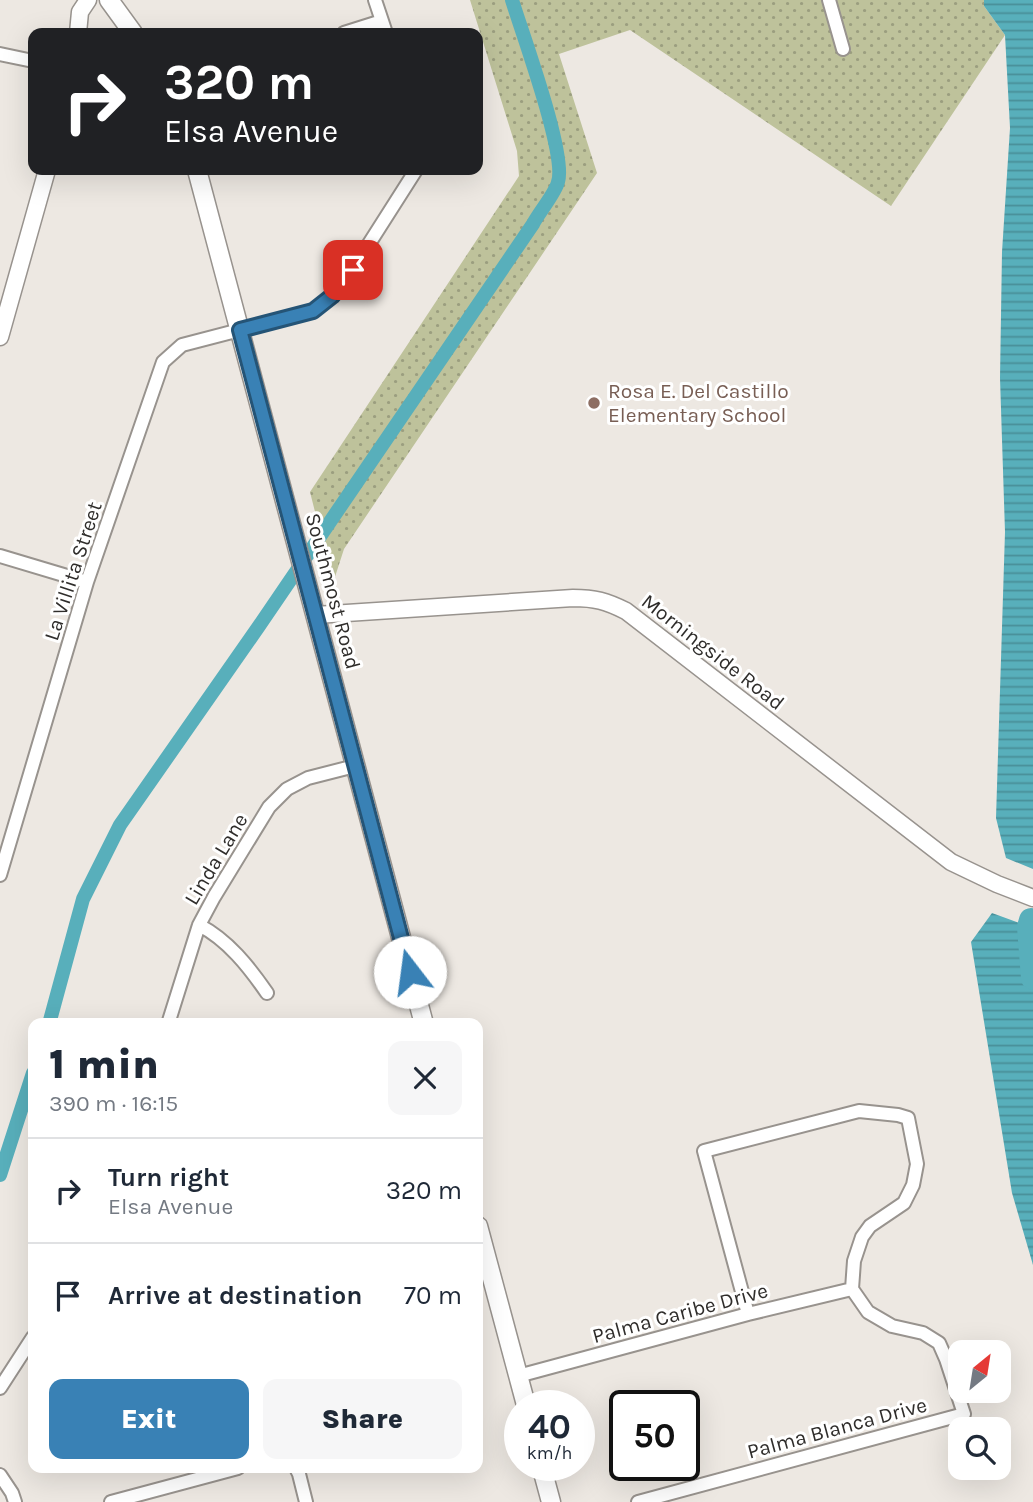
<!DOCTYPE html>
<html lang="en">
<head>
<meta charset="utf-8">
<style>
	body { margin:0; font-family:Karla,sans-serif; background:#f6f6f7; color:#1f2937; height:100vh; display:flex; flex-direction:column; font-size:26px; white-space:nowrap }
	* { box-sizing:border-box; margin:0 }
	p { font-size:23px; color:#747a83 }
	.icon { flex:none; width:38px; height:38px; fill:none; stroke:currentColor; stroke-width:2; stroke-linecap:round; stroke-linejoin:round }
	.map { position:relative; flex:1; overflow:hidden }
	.sheet { position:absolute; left:28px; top:1018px; width:455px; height:455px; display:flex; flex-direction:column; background:#fff; border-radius:14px; box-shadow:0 7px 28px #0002 }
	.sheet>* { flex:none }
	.banner { position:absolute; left:28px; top:28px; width:455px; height:147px; border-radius:14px; box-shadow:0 7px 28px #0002; background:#202124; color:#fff; overflow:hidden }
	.needle { width:46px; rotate:30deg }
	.fabs { position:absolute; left:948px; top:1340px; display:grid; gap:14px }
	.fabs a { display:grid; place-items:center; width:63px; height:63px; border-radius:14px; background:#fff; box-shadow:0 7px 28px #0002; font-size:35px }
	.speed { position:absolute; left:504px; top:1390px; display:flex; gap:14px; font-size:35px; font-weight:700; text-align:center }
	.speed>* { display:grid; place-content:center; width:91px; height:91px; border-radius:50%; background:#fff; box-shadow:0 7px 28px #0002; line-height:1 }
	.speed small { font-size:18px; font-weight:400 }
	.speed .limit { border:4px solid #111; border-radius:10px; background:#fff; color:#111 }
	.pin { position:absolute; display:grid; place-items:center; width:60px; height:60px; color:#fff; margin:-30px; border-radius:14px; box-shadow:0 4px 10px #0006 }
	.me { position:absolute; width:77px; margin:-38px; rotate:345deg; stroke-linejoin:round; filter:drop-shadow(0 0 5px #0008) }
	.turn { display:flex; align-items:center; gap:24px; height:147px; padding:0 21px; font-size:32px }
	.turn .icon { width:91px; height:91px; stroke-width:2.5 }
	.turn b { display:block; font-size:49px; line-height:60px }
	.round { display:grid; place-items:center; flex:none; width:74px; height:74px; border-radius:14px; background:#f6f6f7 }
	.headline { display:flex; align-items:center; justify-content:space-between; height:119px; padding:0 21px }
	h1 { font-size:42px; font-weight:800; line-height:52px }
	.cta { display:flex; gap:14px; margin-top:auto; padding:14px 21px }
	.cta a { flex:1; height:80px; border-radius:14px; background:#3981b5; color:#fff; font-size:28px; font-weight:800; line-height:80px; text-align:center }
	.cta a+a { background:#f6f6f7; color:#1f2937 }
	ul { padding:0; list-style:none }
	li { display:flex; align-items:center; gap:21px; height:105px; padding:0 21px; border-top:2px solid #e0e1e3 }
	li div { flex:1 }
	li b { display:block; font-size:26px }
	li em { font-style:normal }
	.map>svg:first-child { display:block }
	.grass { fill:url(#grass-dots) }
	.water { fill:url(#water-rules) }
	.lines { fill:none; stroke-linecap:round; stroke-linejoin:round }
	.canal { stroke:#58afbb; stroke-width:14 }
	.river { stroke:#58afbb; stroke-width:24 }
	.minor-casing { stroke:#98938e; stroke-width:16 }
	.tertiary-casing { stroke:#98938e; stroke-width:19 }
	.secondary-casing { stroke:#98938e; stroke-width:21 }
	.minor { stroke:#fff; stroke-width:12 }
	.tertiary { stroke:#fff; stroke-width:16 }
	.secondary { stroke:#fff; stroke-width:18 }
	.route-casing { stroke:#255476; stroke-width:18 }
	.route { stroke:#3981b5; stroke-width:12 }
	.education-dot { fill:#8d6e63; stroke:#fff; stroke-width:2.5 }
	.labels { text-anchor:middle; stroke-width:6; stroke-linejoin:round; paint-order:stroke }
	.education-label { font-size:21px; fill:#785e54; stroke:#fff; text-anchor:start }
	.street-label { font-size:21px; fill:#2f2d2b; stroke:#fff }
</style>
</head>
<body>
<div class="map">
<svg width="1033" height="1502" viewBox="0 0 1033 1502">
	<defs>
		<pattern id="grass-dots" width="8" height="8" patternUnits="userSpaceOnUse" patternTransform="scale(1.75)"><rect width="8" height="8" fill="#bec29b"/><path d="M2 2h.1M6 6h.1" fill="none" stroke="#9b9e7f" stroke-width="1.8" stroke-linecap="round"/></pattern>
		<pattern id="water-rules" width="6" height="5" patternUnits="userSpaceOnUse" patternTransform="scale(1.75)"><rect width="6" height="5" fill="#58afbb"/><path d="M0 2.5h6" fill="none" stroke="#498f98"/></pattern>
	</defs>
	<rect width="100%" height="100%" fill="#ede8e2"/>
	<path class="grass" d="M470,0H984V6L1005,35L891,206L630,30L559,54L597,173L344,549L333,583L310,492L519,176L517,151Z"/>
	<path class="water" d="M984,0H1033V869L1006,858L996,818L1005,532L1000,378L1002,252L1010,128L1005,35L984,6Z
		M992,913L1033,928V1265L1012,1193L971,942Z"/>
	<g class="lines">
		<path class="canal" d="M49,1024L83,899L120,825L259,626L533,224C538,214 556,192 558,182C567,155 522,33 512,0
			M0,1175L33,1073"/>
		<path class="river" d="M1031,920L1029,927L1033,978"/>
		<g class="minor-casing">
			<path id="minor" d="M375,0L386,33
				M829,0L843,49
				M344,33L382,21
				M0,54L33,61
				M0,556L87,582
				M0,875L87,582L163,362L182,345L313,311L332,296L353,269L416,170
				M199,925C228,940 249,967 267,993
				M168,1024L199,925L214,897L269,807L287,789L308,778L355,766
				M518,1376L748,1314L852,1289
				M0,1388L33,1337
				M296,1468L299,1474L306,1502
				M0,1475L12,1493L15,1502
				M111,1502L238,1468
				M638,1502L964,1414L946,1359L939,1343L923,1333L892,1326L868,1312L852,1289L854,1261L862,1237L870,1226L904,1203L913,1185L917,1164L908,1118L898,1115L859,1111L704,1151L748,1314"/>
		</g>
		<g class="tertiary-casing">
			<path id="tertiary" d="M78,33L80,12L88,0
				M0,337L47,170
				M316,615L573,598C595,598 606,601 626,611L951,862L997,884L1033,898"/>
		</g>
		<g class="secondary-casing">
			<path id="secondary" d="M109,0L133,33
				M197,170L424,1024
				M478,1226L526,1405
				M541,1465L551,1502"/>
		</g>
		<use href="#minor" class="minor"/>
		<use href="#tertiary" class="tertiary"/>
		<use href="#secondary" class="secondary"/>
	</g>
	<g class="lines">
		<g class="route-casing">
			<path id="route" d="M353,270L332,296L313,311L240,330L410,972"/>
		</g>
		<use href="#route" class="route"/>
	</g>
	<circle class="education-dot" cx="594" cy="403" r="7"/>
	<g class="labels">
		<g class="education-label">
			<text x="608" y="398">Rosa E. Del Castillo<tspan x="608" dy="24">Elementary School</tspan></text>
		</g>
		<g class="street-label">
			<text transform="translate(73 571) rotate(-72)" y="7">La Villita Street</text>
			<text transform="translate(333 591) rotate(75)" y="7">Southmost Road</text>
			<text transform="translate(713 652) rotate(38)" y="7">Morningside Road</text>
			<text transform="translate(216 859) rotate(-59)" y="7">Linda Lane</text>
			<text transform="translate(680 1313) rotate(-15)" y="7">Palma Caribe Drive</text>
			<text transform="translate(837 1428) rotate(-15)" y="7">Palma Blanca Drive</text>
		</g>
	</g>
</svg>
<div class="fabs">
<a><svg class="needle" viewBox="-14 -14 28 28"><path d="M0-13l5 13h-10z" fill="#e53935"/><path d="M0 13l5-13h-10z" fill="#747a83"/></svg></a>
<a><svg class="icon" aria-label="search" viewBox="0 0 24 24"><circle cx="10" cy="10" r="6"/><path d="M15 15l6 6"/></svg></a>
</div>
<div class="speed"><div>40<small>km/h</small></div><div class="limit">50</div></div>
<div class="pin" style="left:353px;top:270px;background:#d93025"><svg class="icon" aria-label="arrive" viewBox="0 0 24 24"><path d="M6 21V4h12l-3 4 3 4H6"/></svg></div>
<svg class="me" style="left:410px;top:972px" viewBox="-20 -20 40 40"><circle r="19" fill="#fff"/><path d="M0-13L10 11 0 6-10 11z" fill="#3981b5"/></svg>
<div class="banner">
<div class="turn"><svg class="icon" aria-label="right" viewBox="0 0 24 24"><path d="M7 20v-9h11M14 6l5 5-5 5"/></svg><div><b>320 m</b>Elsa Avenue</div></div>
</div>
<section class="sheet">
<div class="headline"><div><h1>1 min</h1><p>390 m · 16:15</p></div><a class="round"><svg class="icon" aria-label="close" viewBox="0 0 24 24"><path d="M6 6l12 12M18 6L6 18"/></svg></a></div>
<ul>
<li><svg class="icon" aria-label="right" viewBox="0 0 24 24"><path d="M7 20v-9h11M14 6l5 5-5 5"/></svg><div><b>Turn right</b><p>Elsa Avenue</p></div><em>320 m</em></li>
<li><svg class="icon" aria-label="arrive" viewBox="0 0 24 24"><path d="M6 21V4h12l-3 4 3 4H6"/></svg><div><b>Arrive at destination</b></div><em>70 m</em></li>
</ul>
<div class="cta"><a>Exit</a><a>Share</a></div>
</section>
</div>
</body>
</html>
